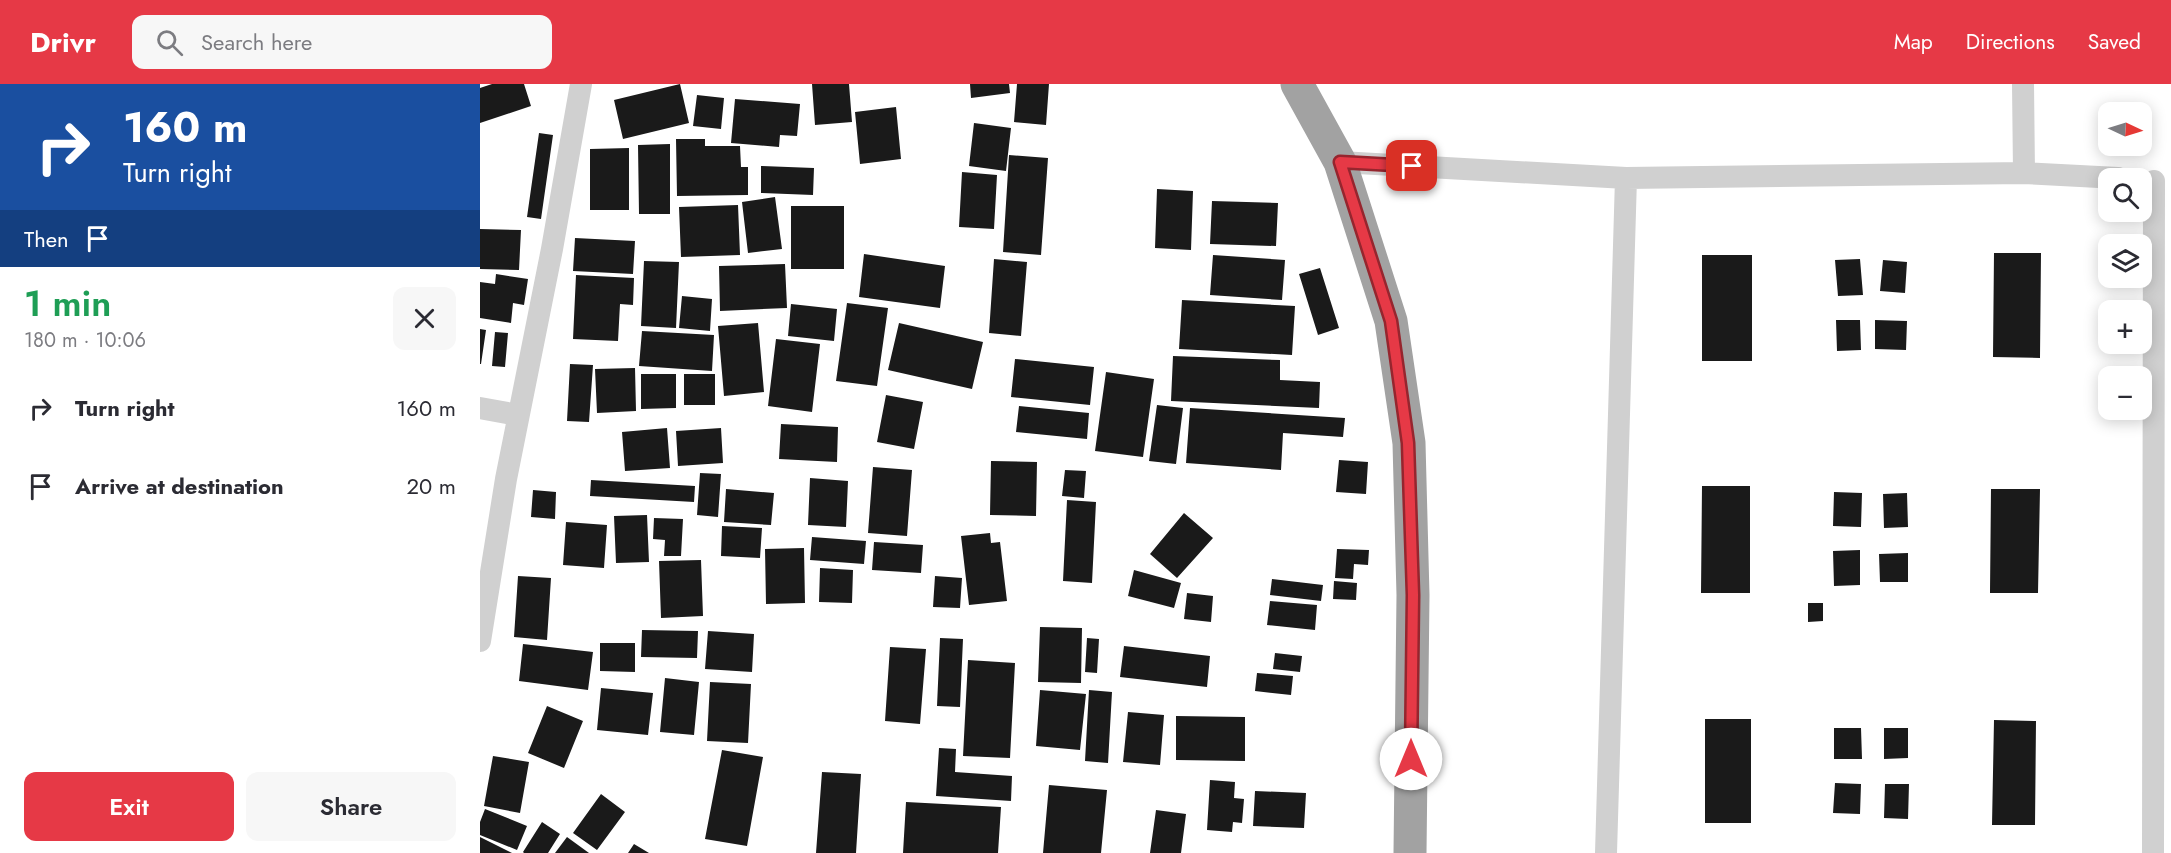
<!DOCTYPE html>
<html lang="en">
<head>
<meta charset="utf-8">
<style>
	body { margin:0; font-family:Jost,sans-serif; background:#f7f7f7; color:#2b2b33; height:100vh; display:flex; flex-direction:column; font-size:22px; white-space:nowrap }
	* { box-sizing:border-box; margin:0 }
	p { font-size:20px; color:#7c7c81 }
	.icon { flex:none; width:33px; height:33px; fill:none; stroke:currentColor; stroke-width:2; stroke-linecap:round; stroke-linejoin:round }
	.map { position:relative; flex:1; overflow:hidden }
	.sheet { display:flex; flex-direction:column; background:#fff; width:480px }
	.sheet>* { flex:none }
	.banner { background:#1a4fa0; color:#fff; overflow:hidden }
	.needle { width:39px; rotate:94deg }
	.buttons { position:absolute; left:1618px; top:18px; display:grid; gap:12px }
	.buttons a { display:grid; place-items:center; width:54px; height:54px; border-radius:12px; background:#fff; box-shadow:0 3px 15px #0003; font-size:30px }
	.pin { position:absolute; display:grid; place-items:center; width:51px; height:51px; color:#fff; margin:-26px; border-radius:12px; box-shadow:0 3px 9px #0006 }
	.me { position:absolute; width:66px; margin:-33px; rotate:0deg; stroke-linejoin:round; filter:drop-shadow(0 0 4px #0008) }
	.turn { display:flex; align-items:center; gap:21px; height:126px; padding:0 24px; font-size:27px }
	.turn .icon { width:78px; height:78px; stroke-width:2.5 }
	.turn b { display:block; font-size:42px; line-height:51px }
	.then { display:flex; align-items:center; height:57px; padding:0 24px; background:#0003; gap:12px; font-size:22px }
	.round { display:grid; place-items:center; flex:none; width:63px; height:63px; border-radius:12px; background:#f7f7f7 }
	.summary { display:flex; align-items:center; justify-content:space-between; height:102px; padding:0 24px }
	h1 { font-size:36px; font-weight:600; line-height:45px; color:#1e9e55 }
	.cta { display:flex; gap:12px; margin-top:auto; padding:12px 24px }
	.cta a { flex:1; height:69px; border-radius:12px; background:#e63946; color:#fff; font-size:24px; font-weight:600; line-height:69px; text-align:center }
	.cta a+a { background:#f7f7f7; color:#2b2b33 }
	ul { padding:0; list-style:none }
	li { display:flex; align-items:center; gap:18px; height:78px; padding:0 24px }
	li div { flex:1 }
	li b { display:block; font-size:22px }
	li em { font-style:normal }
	header { display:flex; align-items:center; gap:36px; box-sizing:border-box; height:84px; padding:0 30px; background:#e63946; color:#fff }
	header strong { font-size:28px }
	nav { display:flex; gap:33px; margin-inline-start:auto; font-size:21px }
	.search { width:420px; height:54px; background:#f7f7f7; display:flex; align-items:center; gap:15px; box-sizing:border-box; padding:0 21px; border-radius:12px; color:#7c7c81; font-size:22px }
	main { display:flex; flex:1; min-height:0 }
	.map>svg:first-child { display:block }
	.building { fill:#1a1a1a }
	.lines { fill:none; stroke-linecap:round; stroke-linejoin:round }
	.minor { stroke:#d0d0d0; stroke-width:22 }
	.trunk { stroke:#a2a2a2; stroke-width:33 }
	.route-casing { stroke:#96252e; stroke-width:15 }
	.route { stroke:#e63946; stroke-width:10 }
</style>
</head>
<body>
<header>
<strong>Drivr</strong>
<div class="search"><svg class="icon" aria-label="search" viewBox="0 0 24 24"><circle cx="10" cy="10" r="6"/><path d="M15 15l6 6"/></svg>Search here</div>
<nav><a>Map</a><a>Directions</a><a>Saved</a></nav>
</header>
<main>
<section class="sheet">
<div class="banner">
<div class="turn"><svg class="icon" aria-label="right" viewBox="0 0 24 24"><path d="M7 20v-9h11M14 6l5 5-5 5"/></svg><div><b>160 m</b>Turn right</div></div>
<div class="then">Then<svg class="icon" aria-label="arrive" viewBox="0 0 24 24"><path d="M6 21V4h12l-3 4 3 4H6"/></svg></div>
</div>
<div class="summary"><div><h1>1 min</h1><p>180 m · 10:06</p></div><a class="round"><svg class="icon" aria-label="close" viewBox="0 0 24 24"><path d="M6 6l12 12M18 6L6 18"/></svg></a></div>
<ul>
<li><svg class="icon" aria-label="right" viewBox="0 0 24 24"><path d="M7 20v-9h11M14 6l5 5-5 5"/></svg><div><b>Turn right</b></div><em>160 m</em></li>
<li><svg class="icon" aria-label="arrive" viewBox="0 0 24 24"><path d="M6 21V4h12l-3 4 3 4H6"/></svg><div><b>Arrive at destination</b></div><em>20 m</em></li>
</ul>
<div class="cta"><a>Exit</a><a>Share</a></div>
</section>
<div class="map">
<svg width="1691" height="769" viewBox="0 0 1691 769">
	<rect width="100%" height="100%" fill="#fff"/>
	<path class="building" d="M12,0H44L51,22L0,39V4Z
		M200,0L209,39L143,55L134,16Z
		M332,0H369L372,38L335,41Z
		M490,0H529L530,9L491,14Z
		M537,0H569L566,41L534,38Z
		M217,11L244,14L241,45L213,42Z
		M255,15L320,20L317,52L300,51L299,63L251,59Z
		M416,23L421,75L380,80L375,28Z
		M494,39L531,44L526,87L489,82Z
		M59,49L73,51L61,135L47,133Z
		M196,55H225V62H260L261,83H268V111L197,112Z
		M190,60V130H159L158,61Z
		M149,64V126H110V65Z
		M529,71L568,74L561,171L523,168Z
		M281,82L334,84L333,111L281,109Z
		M482,88L517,91L514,145L479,143Z
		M677,105L713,107L711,166L675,164Z
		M295,113L302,165L268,169L262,118Z
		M732,117L798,119L796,162L730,160Z
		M258,121L260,171L201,173L199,123Z
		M311,122H364V185H311Z
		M0,145L41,146L39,186L0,185Z
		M95,154L155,157L153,190L93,187Z
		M1514,169H1561L1560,274L1513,273Z
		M384,170L465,182L460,224L379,213Z
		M733,171L805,176L802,216L730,211Z
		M1222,171H1272V277H1222Z
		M514,175L547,178L541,252L509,249Z
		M1380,175L1383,211L1358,212L1355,176Z
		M1403,176L1427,178L1425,209L1400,207Z
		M164,177L199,178L196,244L161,242Z
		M305,180L307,224L240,227L239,182Z
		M840,184L859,244L838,251L819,190Z
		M16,190L48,195L44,221L33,219L31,239L0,234V198L15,200Z
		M96,191L154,194L153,221L140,220L138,257L93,255Z
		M202,212L232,215L230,247L199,244Z
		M702,216L815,222L812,271L699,265Z
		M367,219L408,224L397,302L356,297Z
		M311,220L357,225L354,257L308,252Z
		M1356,236H1380L1381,266L1357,267Z
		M1395,236L1427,237L1426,266L1395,265Z
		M278,239L284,308L244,312L238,242Z
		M419,239L503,258L492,305L408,286Z
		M0,245L6,246L1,280H0Z
		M162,247L234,251L232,287L159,282Z
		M15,248L28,249L25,283L12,282Z
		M296,255L340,260L332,328L288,322Z
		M693,272L800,276V296L840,298L839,324L691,317Z
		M535,275L614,283L610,321L531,313Z
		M90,280L113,281L109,338L87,337Z
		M155,284L156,327L117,329L115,285Z
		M626,288L674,295L663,373L615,367Z
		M161,290H196V324L161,325Z
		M204,290H235V321H204Z
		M406,311L443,318L434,365L397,358Z
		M677,321L703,324L696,380L669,377Z
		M539,322L609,329L607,355L536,348Z
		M710,324L865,334L863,353L803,349L801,386L706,379Z
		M301,340L358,343L357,378L299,375Z
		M187,344L190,384L145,387L142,348Z
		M241,344L243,379L198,382L196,347Z
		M859,376L888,378L886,410L856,408Z
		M511,377L557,378L556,432L510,431Z
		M393,383L432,386L427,452L388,449Z
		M585,386L606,387L604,414L582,412Z
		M220,389L241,390L238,433L217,431Z
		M330,394L368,397L366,443L328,441Z
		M111,396L215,402L214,418L110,412Z
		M1222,402H1270V509H1221Z
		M246,405L294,409L291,441L244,438Z
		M1511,405H1560L1558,509H1510Z
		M53,406L76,408L75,435L51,433Z
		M1354,408L1382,409L1381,443L1353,442Z
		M1427,409L1428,443L1404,444L1403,410Z
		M587,416L616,418L612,499L583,497Z
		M704,429L733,454L697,494L670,470Z
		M167,431L169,478L136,479L134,432Z
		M174,434L203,435L201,472H184L185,456L173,455Z
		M86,438L127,441L124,484L83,481Z
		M242,442L282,444L280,474L241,472Z
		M510,449L511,459L520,458L527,517L489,521L481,452Z
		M332,453L386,457L384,480L330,476Z
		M394,458L443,461L441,489L392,486Z
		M324,464L325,519L286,520L285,465Z
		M857,465L889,466L888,481L874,480L873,495L855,494Z
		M1380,466V501L1354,502L1353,467Z
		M1428,469V498H1400L1399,470Z
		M221,476L223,532L181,534L179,477Z
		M340,484L373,486L372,519L339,518Z
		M654,486L701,499L694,524L648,512Z
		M38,492L71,494L67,556L34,553Z
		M455,492L482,494L480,524L453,523Z
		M792,495L843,501L841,517L790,511Z
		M854,497L877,499L876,516L853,515Z
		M707,509L733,512L731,538L704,535Z
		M790,517L837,521L835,546L787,541Z
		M1328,519H1343V537L1328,538Z
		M560,543L602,544L601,599L558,598Z
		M162,546L218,547L217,574L161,573Z
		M228,547L274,550L272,588L225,585Z
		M460,554L483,555L480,623L457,622Z
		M607,554L619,555L617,589L605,588Z
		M120,559H155V588L120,587Z
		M43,560L113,568L108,606L39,597Z
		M644,562L730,572L727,603L640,593Z
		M410,563L446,565L440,640L405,637Z
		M795,569L822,572L820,588L793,585Z
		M488,576L535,579L530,674L483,672Z
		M777,589L813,592L811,611L775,607Z
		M185,594L219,598L214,651L180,648Z
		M230,598L271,600L268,659L227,657Z
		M121,604L173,609L168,651L117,646Z
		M560,606L606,610L600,666L556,662Z
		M609,606L632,608L628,679L605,677Z
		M67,622L103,637L84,684L48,669Z
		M648,628L684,631L680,681L643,678Z
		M696,632L765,633V677L696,676Z
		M1225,635H1271V739H1225Z
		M1514,636L1556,637L1555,741H1512Z
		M1354,644H1381L1382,675H1354Z
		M1404,644H1428V674L1404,675Z
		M459,664L476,665L475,688L532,692L531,717L456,712Z
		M242,666L283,673L267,762L225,755Z
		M13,672L49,678L40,729L4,722Z
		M342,688L381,690L376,769H336Z
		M730,696L755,698L754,714L764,715L762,739L753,738L752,748L727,746Z
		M1355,699L1381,700L1380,730L1353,729Z
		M1405,700H1429L1428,735L1404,734Z
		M569,701L627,706L621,769H563Z
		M775,707L826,709L824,744L773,742Z
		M121,710L145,728L117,766L93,749Z
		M426,718L521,723L518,769H423Z
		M5,725L47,742L37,766L0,751V738Z
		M676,726L706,730L701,769H670Z
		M62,738L80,750L68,769H44L43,768Z
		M0,753L32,769H0Z
		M87,753L109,769H75Z
		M154,760L169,769H148Z"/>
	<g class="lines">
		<path class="minor" d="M1543,0L1544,89
			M860,78L1146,94L1544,89L1638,94
			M0,324L38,331
			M0,557L26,395L72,165L101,0
			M1126,769L1146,94
			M1673,769L1674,97"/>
		<path class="trunk" d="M817,0L860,78L911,237L929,359L933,511L930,769"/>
	</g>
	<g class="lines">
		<g class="route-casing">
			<path id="route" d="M931,675L933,511L928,359L911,237L860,78L932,82"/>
		</g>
		<use href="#route" class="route"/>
	</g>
</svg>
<div class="buttons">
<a><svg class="needle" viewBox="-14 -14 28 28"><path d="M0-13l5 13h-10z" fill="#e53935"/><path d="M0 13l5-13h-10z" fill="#7c7c81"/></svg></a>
<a><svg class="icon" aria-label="search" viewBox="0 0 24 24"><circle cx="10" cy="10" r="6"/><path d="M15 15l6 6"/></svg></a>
<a><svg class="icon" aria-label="layers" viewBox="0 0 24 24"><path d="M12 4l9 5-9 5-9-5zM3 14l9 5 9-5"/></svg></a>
<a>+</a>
<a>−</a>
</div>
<div class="pin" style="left:932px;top:82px;background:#d93025"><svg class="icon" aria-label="arrive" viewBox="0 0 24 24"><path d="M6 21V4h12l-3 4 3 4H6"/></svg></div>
<svg class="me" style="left:931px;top:675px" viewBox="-20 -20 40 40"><circle r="19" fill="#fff"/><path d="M0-13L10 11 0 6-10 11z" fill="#e63946"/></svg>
</div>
</main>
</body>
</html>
